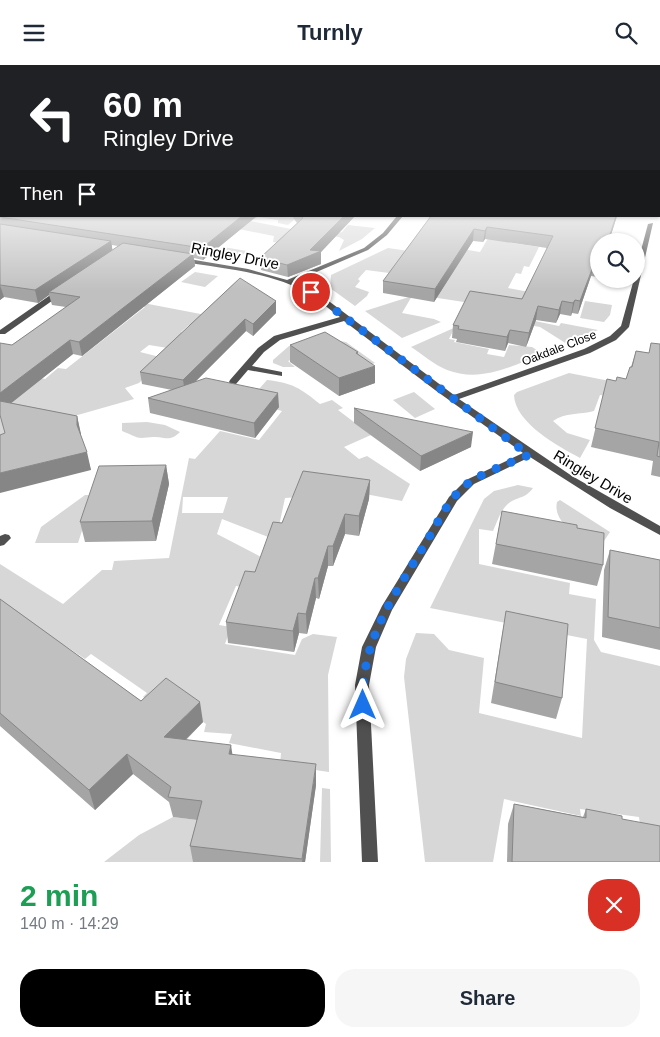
<!DOCTYPE html>
<html lang="en">
<head>
<meta charset="utf-8">
<style>
	body { margin:0; font-family:Arial,sans-serif; background:#f6f6f7; color:#1f2937; height:100vh; display:flex; flex-direction:column; font-size:19px; white-space:nowrap }
	* { box-sizing:border-box; margin:0 }
	p { font-size:16px; color:#747a83 }
	.icon { flex:none; width:28px; height:28px; fill:none; stroke:currentColor; stroke-width:2; stroke-linecap:round; stroke-linejoin:round }
	.map { position:relative; height:797px; overflow:hidden }
	.side { display:flex; flex-direction:column; background:#fff; flex:1 }
	.side>* { flex:none }
	.top-card { position:absolute; left:0px; top:0px; width:660px; height:152px; box-shadow:0 1px 4px #0004; background:#202124; color:#fff; overflow:hidden }
	.buttons { position:absolute; left:590px; top:168px; display:grid; gap:10px }
	.buttons a { display:grid; place-items:center; width:55px; height:55px; border-radius:50%; background:#fff; box-shadow:0 1px 4px #0004; font-size:25px }
	.pin { position:absolute; display:grid; place-items:center; width:42px; height:42px; color:#fff; margin:-21px; border:2px solid #fff; border-radius:50%; box-shadow:0 1px 5px #0007 }
	.me { position:absolute; width:55px; margin:-28px; rotate:0deg; stroke-linejoin:round; filter:drop-shadow(0 0 4px #0008) }
	.turn { display:flex; align-items:center; gap:18px; height:105px; padding:0 20px; font-size:22px }
	.turn .icon { width:65px; height:65px; stroke-width:2.5 }
	.turn b { display:block; font-size:35px; line-height:42px }
	.then { display:flex; align-items:center; height:48px; padding:0 20px; background:#0003; gap:10px; font-size:19px }
	.round { display:grid; place-items:center; flex:none; width:52px; height:52px; border-radius:20px; background:#f6f6f7 }
	.head { display:flex; align-items:center; justify-content:space-between; height:85px; padding:0 20px }
	h1 { font-size:30px; font-weight:600; line-height:38px; color:#1e9e55 }
	.cta { display:flex; gap:10px; margin-top:auto; padding:10px 20px }
	.cta a { flex:1; height:58px; border-radius:20px; background:#000; color:#fff; font-size:20px; font-weight:600; line-height:58px; text-align:center }
	.cta a+a { background:#f6f6f7; color:#1f2937 }
	header { display:flex; justify-content:space-between; align-items:center; height:65px; padding:0 20px; background:#fff; font-size:22px; font-weight:600 }
	.map>svg:first-child { display:block }
	.green { fill:#d7d7d7; fill-rule:evenodd }
	.lines { fill:none; stroke-linecap:round; stroke-linejoin:round }
	.street { fill:#505050; fill-rule:evenodd }
	.wall { fill:#a5a5a5; fill-rule:evenodd }
	.shaded-wall { fill:#868686 }
	.building { fill:#c0c0c0; stroke:#868686 }
	.route { stroke:#1a73e8; stroke-width:9; stroke-dasharray:0 16.2 }
	.labels { text-anchor:middle; stroke-width:4; stroke-linejoin:round; paint-order:stroke }
	.far-street-label { font-size:12px; fill:#000; stroke:#fff }
	.street-label { font-size:15px; fill:#000; stroke:#fff }
</style>
</head>
<body>
<header><svg class="icon" aria-label="menu" viewBox="0 0 24 24"><path d="M4 6h16M4 12h16M4 18h16"/></svg>Turnly<svg class="icon" aria-label="search" viewBox="0 0 24 24"><circle cx="10" cy="10" r="6"/><path d="M15 15l6 6"/></svg></header>
<div class="map">
<svg width="660" height="797" viewBox="0 0 660 797">
	<rect width="100%" height="100%" fill="#fff"/>
	<path class="green" d="M145,151H298L288,160L278,158V155L258,152L250,156L291,164L288,167L285,179L273,177L274,171L208,158Z
		M348,160L375,163L362,174L339,186L344,175L339,172L324,170L342,167Z
		M490,170L512,178L539,182L529,202L524,201L521,209L516,208L508,223L529,227L530,255L559,261L561,258L598,265L567,279L540,262L501,255L477,239L418,230L428,213L366,205L358,214L360,216L355,222L369,227L367,231L355,241L330,223L331,210L388,183L409,186L462,184L480,187Z
		M223,182L247,186L237,195L209,190Z
		M195,207L218,211L205,222L181,217Z
		M412,231L402,248L434,254L441,257L402,273L365,246Z
		M98,234L138,237L211,251L200,261L189,260L181,267L186,273L174,284L149,280L140,287L164,293L139,318L125,323L134,334L39,361L7,373L0,391V322L18,308L45,314L58,303L66,304L145,242Z
		M585,236L612,240L610,250L604,257L580,253Z
		M465,258L454,264L449,274L455,275L454,277L489,284L487,289L504,292L509,280L532,282L543,289C512,301 481,318 447,305C434,300 422,289 411,282Z
		M320,273L346,277L375,298L359,304L329,282L288,296L295,302H283L273,298V295L289,281Z
		M569,308L620,318L607,331L600,330L594,346C580,350 565,347 553,356L567,368L590,375L580,393C558,381 515,358 514,330L517,327Z
		M267,315C293,318 300,323 320,339L332,335L343,343L338,345L371,370L344,382L359,394L367,391L410,419L402,436L360,428L285,433L276,475L222,454L217,469L263,493L253,524L236,521L219,560L231,562L225,579L295,590L302,574L313,569L337,572L328,610L329,707L280,700L281,688L229,678L232,669L204,667L206,659L171,634L160,644L143,632L147,628L91,589L85,594L0,537V499L63,539L102,505H112L114,496L169,493L189,393L195,394L220,366L259,375L282,346L267,342L253,331ZM183,432H228L223,448H182Z
		M414,327L435,344L415,353L393,335Z
		M147,357L165,360L180,367C169,378 165,371 153,372C149,372 145,373 141,373C136,373 128,368 122,366V358Z
		M518,420L533,423C525,434 519,431 509,438C501,444 497,457 493,466L479,464V499L570,518L569,529L596,534L594,575L601,587L660,601V771L641,768L639,752L580,744L581,751L504,734L493,797H425L404,612L406,594L416,568L434,569L449,585L484,593L479,648L582,673L587,574L430,543L484,434L494,426Z
		M85,430H89L86,438H91L78,478H35L41,462Z
		M560,435L610,467L598,485C583,474 552,459 557,437Z
		M322,723L330,724L331,797H320Z
		M173,752L205,756L195,797H104L139,770Z"/>
	<g class="lines">
		<path class="street" d="M397,151H403L387,170L368,185L293,217L314,225L454,330L584,284L610,271L621,261L634,214H636V204L648,159L653,158L629,262L616,275L590,288L459,334L572,411L660,461V470L610,443L530,392L474,419L457,436L392,545L376,582L369,620L378,797H362L355,620L362,582L382,541L449,432L466,415L523,388L435,325L344,256L280,275L264,287L252,301L282,307V311L248,305L236,319H230L229,317L230,315L258,283L274,271L340,252C330,245 320,236 309,229C276,208 221,203 183,197L180,195L183,193L248,204L287,215L364,183L383,168Z
			M59,224L66,226L5,269H0V265Z
			M5,469L9,470L11,473L4,480L0,481V471Z"/>
	</g>
	<path class="wall" d="M0,115L257,151L203,195L194,193L195,201L82,291L73,289L11,338L77,351L81,371L91,405L5,368L12,280L66,242L52,240L49,230L38,238L4,232L0,235ZM112,180L118,181L112,185Z
		M659,115L660,117V151H659Z
		M292,151H355L321,187V199L288,212L261,205L260,193L297,158Z
		M431,151H617L609,176H599V208L598,212L591,211L578,249L572,248L571,251L560,249L556,258L536,255L526,282L508,278L505,286L456,277L457,274L452,273L453,260L522,234L547,183L485,174L483,177L473,176L434,237L383,228V216Z
		M240,213L276,248L253,271L246,266L196,316L279,342L255,373L150,348L148,333L172,325L142,319L140,307Z
		M660,279V412L651,410L653,396L591,382L607,314L616,316L626,314L631,302L636,286L649,288Z
		M290,280L358,287V289L375,318L339,331L290,297Z
		M354,343L471,382L420,406L354,358Z
		M166,400L169,419L156,476L85,477L80,457Z
		M370,415L369,434L359,471L345,469L333,501H328L319,534L316,533L307,569L299,568L294,587L228,578L226,557L282,458Z
		M502,446L577,463L603,500L597,521L492,499Z
		M610,485L660,495V585L602,572L604,505Z
		M0,534L141,636L203,657L186,675L233,690L316,720L305,797H193L190,781L197,755L173,752L169,737L133,709L95,745L0,661Z
		M506,546L562,633L556,654L491,638Z
		M514,739L583,752L586,744L622,754L660,797H507L508,759Z"/>
	<path class="shaded-wall" d="M242,151H257L203,195L202,183Z
		M344,151H355L321,187V199L288,212L287,200L310,185Z
		M616,151H617L609,176H608Z
		M487,162L485,174L483,177L485,166Z
		M474,164L473,176L434,237L435,224Z
		M111,176L113,188L49,227V230L38,238L35,225Z
		M193,189L195,201L82,291L79,277Z
		M594,199L591,211L578,249L580,236Z
		M0,220L4,232L0,235Z
		M575,235L572,248L571,251L573,238Z
		M276,236V248L253,271V259Z
		M562,236L560,249L556,258L559,245Z
		M538,241L536,255L526,282L529,268Z
		M245,254L246,266L185,327L183,315Z
		M510,265L508,278L505,286L507,272Z
		M70,275L73,289L0,347V328Z
		M375,301V318L339,331V313Z
		M278,328L279,342L255,373L254,358Z
		M77,351L81,369V378L77,360Z
		M473,367L471,382L420,406L421,391Z
		M87,387L91,405L0,428V408Z
		M166,400L169,419L156,476L152,456Z
		M370,415L369,434L359,471V451Z
		M345,449V469L333,501V481Z
		M328,481V501L319,534L318,513Z
		M315,513L316,533L307,569L306,549Z
		M298,548L299,568L294,587L293,566Z
		M200,637L203,657L168,692L164,672Z
		M231,680L234,700L229,689Z
		M127,689L133,709L95,745L89,725Z
		M316,699V720L305,797H302Z"/>
	<path class="building" d="M0,115H1V151H242L202,183L0,152Z
		M659,115L660,117V140H659Z
		M301,151H344L310,185L321,186L287,200L260,193L303,153Z
		M431,151H616L608,176H599V200L594,199L580,236L575,235L573,238L562,236L559,245L538,241L529,268L510,265L507,272L458,264L459,261L453,260L470,226L522,234L553,171L487,162L485,166L474,164L435,224L383,216Z
		M0,159L111,176L35,225L0,220Z
		M123,178L193,189L79,277L70,275L0,328V278L12,280L80,232L49,227Z
		M240,213L276,236L253,259L245,254L183,315L140,307Z
		M325,267L358,287L356,288L375,301L339,313L290,280Z
		M651,278L660,279V392L657,391L659,377L595,363L607,314L616,316L617,312L626,314L630,302H632L636,286L649,288Z
		M206,313L278,328L254,358L148,333Z
		M0,336L77,351V360L87,387L0,408V370L5,368L0,350Z
		M354,343L473,367L421,391Z
		M166,400L152,456L80,457L99,401Z
		M303,406L370,415L359,451L345,449L333,481H328L318,513H315L306,549L298,548L293,566L226,557L245,506L255,507L273,457L282,458Z
		M502,446L577,460V463L604,468L603,500L496,479Z
		M610,485L660,495V563L608,552Z
		M0,534L141,636L166,613L200,637L164,672L231,680L229,689L316,699L302,794L190,781L202,736L168,732L171,722L127,689L89,725L0,648Z
		M506,546L568,559L562,633L495,617Z
		M514,739L586,753V744L622,751V754L660,761V797H512Z"/>
	<linearGradient id="sky" x2="0" y2="1"><stop stop-color="#8aabca"/><stop offset="0.51" stop-color="#fff"/><stop offset="1" stop-color="#fff" stop-opacity="0"/></linearGradient>
	<rect width="660" height="226" fill="url(#sky)"/>
	<g class="lines">
		<path class="route" d="M311,227L529,390C508,399 477,409 461,424C446,439 436,461 425,479C394,531 360,576 363,640"/>
	</g>
	<g class="labels">
		<g class="far-street-label">
			<text transform="translate(559 283) rotate(-21)" y="4">Oakdale Close</text>
		</g>
		<g class="street-label">
			<text transform="translate(235 191) rotate(11)" y="5">Ringley Drive</text>
			<text transform="translate(593 412) rotate(31)" y="5">Ringley Drive</text>
		</g>
	</g>
</svg>
<div class="buttons">
<a><svg class="icon" aria-label="search" viewBox="0 0 24 24"><circle cx="10" cy="10" r="6"/><path d="M15 15l6 6"/></svg></a>
</div>
<div class="pin" style="left:311px;top:227px;background:#d93025"><svg class="icon" aria-label="arrive" viewBox="0 0 24 24"><path d="M6 21V4h12l-3 4 3 4H6"/></svg></div>
<svg class="me" style="left:363px;top:640px" viewBox="-20 -20 40 40"><path d="M0-17L14 15 0 8-14 15z" fill="#1a73e8" stroke="#fff" stroke-width="4"/></svg>
<div class="top-card">
<div class="turn"><svg class="icon" aria-label="left" viewBox="0 0 24 24"><path d="M17 20v-9H6M10 6l-5 5 5 5"/></svg><div><b>60 m</b>Ringley Drive</div></div>
<div class="then">Then<svg class="icon" aria-label="arrive" viewBox="0 0 24 24"><path d="M6 21V4h12l-3 4 3 4H6"/></svg></div>
</div>
</div>
<section class="side">
<div class="head"><div><h1>2 min</h1><p>140 m · 14:29</p></div><a class="round" style="background:#d93025;color:#fff"><svg class="icon" aria-label="close" viewBox="0 0 24 24"><path d="M6 6l12 12M18 6L6 18"/></svg></a></div>
<div class="cta"><a>Exit</a><a>Share</a></div>
</section>
</body>
</html>
